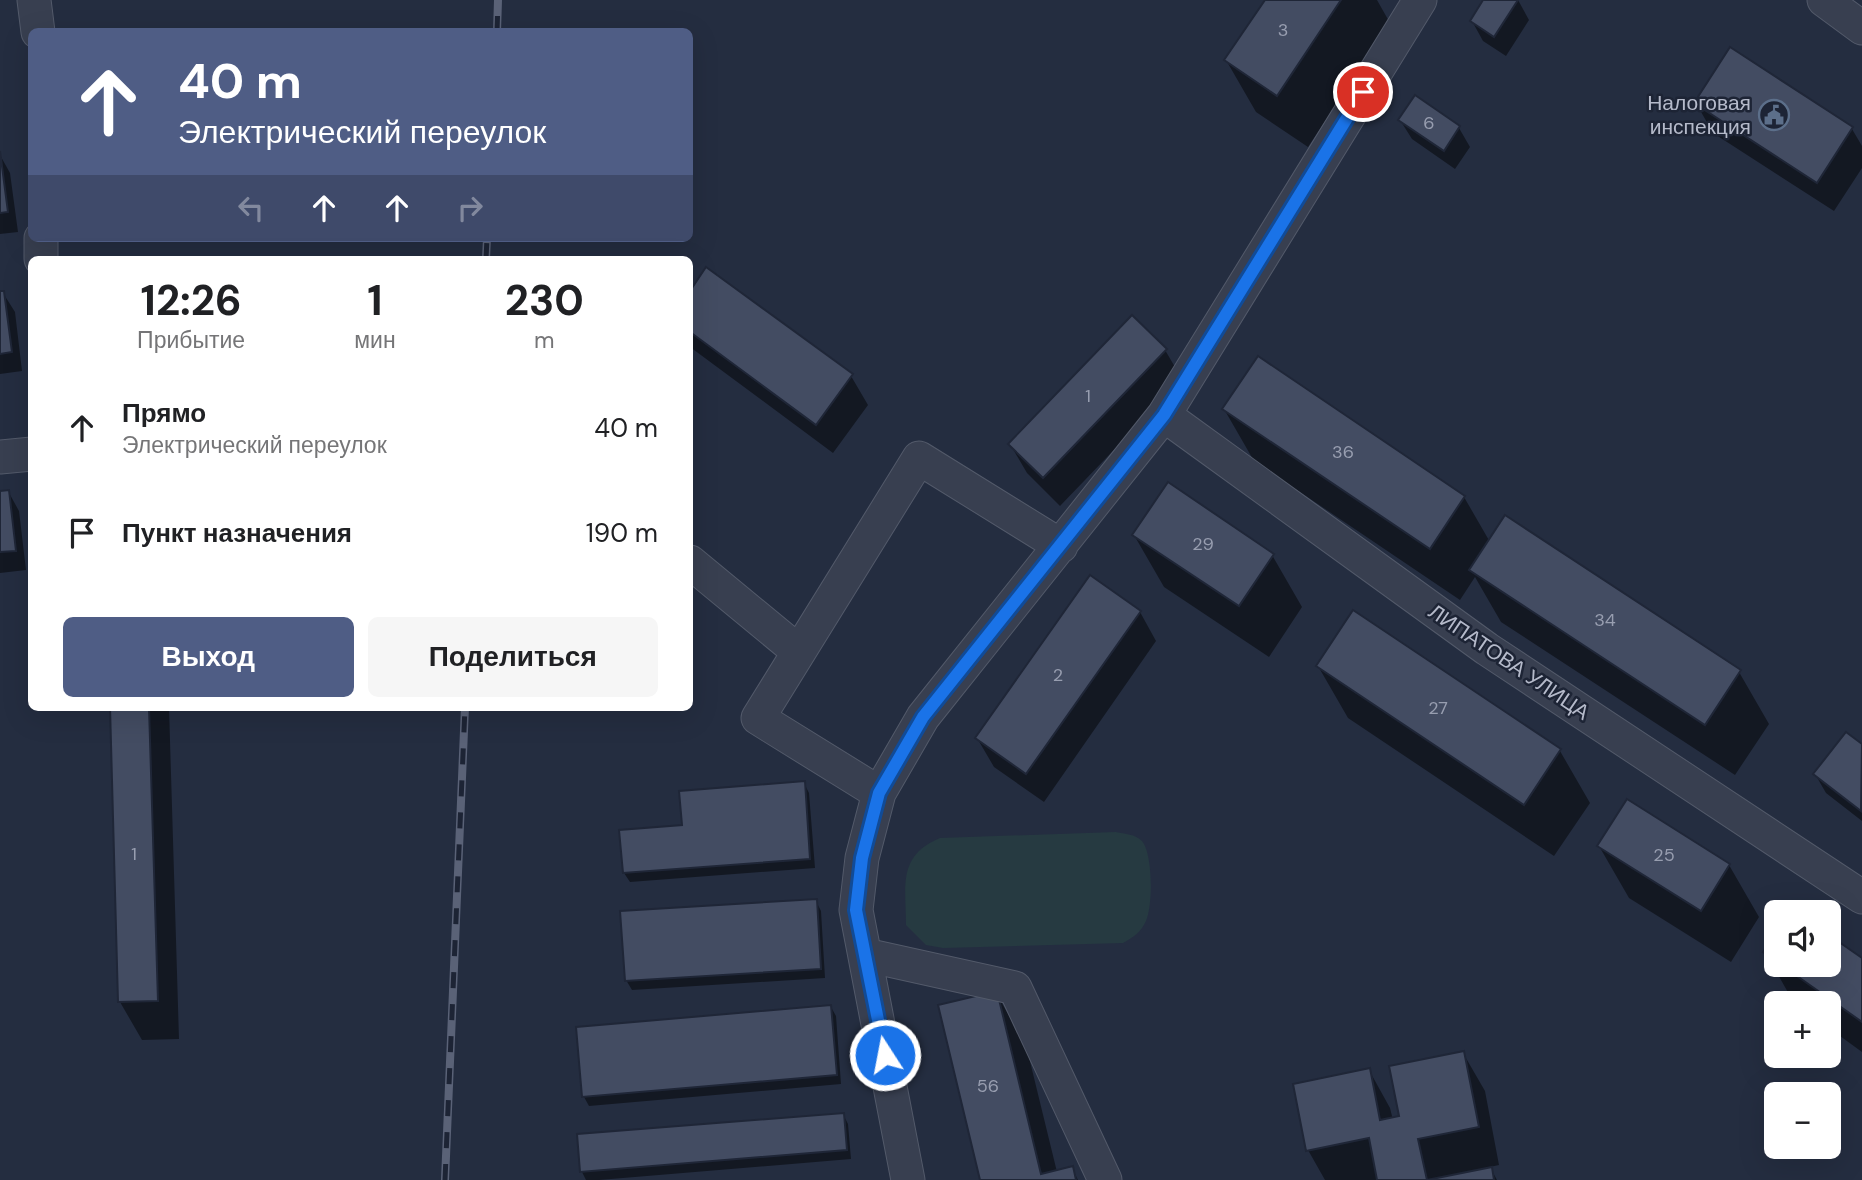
<!DOCTYPE html>
<html lang="ru">
<head>
<meta charset="utf-8">
<style>
	body { margin:0; font-family:"DM Sans",sans-serif; background:#f6f6f6; color:#202124; height:100vh; display:flex; flex-direction:column; font-size:26px; white-space:nowrap }
	* { box-sizing:border-box; margin:0 }
	p { font-size:23px; color:#757577 }
	.icon { flex:none; width:38px; height:38px; fill:none; stroke:currentColor; stroke-width:2; stroke-linecap:round; stroke-linejoin:round }
	.map { position:relative; flex:1; overflow:hidden }
	.sheet { position:absolute; left:28px; top:256px; width:665px; height:455px; display:flex; flex-direction:column; background:#fff; border-radius:10px; box-shadow:0 7px 28px #0002 }
	.sheet>* { flex:none }
	.guide { position:absolute; left:28px; top:28px; width:665px; height:214px; border-radius:10px; box-shadow:0 7px 28px #0002; background:#4f5d85; color:#fff; overflow:hidden }
	.buttons { position:absolute; left:1764px; top:900px; display:grid; gap:14px }
	.buttons a { display:grid; place-items:center; width:77px; height:77px; border-radius:10px; background:#fff; box-shadow:0 7px 28px #0002; font-size:35px }
	.pin { position:absolute; display:grid; place-items:center; width:60px; height:60px; color:#fff; margin:-30px; border:4px solid #fff; border-radius:50%; box-shadow:0 2px 7px #0007 }
	.me { position:absolute; width:77px; margin:-38px; rotate:349deg; stroke-linejoin:round; filter:drop-shadow(0 0 5px #0008) }
	.turn { display:flex; align-items:center; gap:24px; height:147px; padding:0 35px; font-size:32px }
	.turn .icon { width:91px; height:91px; stroke-width:2.5 }
	.turn b { display:block; font-size:49px; line-height:60px }
	.lanes { display:flex; align-items:center; height:66px; padding:0 35px; background:#0003; justify-content:center; gap:35px; direction:ltr }
	.lanes .off { opacity:.35 }
	.eta { display:flex; justify-content:space-evenly; align-items:center; height:119px; text-align:center }
	.eta b { font-size:42px; font-weight:700; line-height:49px }
	.action { display:flex; gap:14px; margin-top:auto; padding:14px 35px }
	.action a { flex:1; height:80px; border-radius:10px; background:#4f5d85; color:#fff; font-size:28px; font-weight:700; line-height:80px; text-align:center }
	.action a+a { background:#f6f6f6; color:#202124 }
	ul { padding:0; list-style:none }
	li { display:flex; align-items:center; gap:21px; height:105px; padding:0 35px }
	li div { flex:1 }
	li b { display:block; font-size:26px }
	li em { font-style:normal }
	.map>svg:first-child { display:block }
	.green { fill:#263a41 }
	.shadow { fill:#0007 }
	.building { fill:#434c62; stroke:#1f2637; stroke-width:2 }
	.lines { fill:none; stroke-linecap:round; stroke-linejoin:round }
	.minor-casing { stroke:#535a6a; stroke-width:35 }
	.minor { stroke:#383f50; stroke-width:33 }
	.rail-casing { stroke:#5a6277; stroke-width:8 }
	.rail { stroke:#1d2435; stroke-width:5; stroke-dasharray:16; stroke-linecap:butt }
	.route-casing { stroke:#114b97; stroke-width:18 }
	.route { stroke:#1a73e8; stroke-width:12 }
	.labels { text-anchor:middle; stroke-width:5; stroke-linejoin:round; paint-order:stroke }
	.number-label { font-size:18px; fill:#989eb0 }
	.poi-label { font-size:21px; fill:#b5baca; stroke:#1d2435; text-anchor:end }
	.street-label { font-size:21px; fill:#b5baca; stroke:#1d2435 }
</style>
</head>
<body>
<div class="map">
<svg width="1862" height="1180" viewBox="0 0 1862 1180">
	<rect width="100%" height="100%" fill="#242d40"/>
	<path class="green" d="M1116,832C1125,834 1135,834 1142,841C1153,854 1153,905 1146,921C1141,932 1134,937 1123,943L943,948L926,945L906,925C906,886 897,856 940,838Z"/>
	<path class="shadow" d="M1267,0H1377L1390,23L1308,147L1256,112L1226,60Z
		M1485,0H1518L1529,20L1506,56L1483,41L1472,21Z
		M1731,50L1852,129L1862,146V168L1834,211L1713,133L1696,103Z
		M1400,120L1459,128L1470,147L1455,169L1412,139Z
		M0,155L10,173L18,232L0,234Z
		M707,270L851,376L868,405L833,453L690,347V293Z
		M0,293H3L15,312L22,371L0,374Z
		M1165,350L1182,379L1060,506L1027,473L1010,444Z
		M1224,409L1464,497L1490,542L1739,672L1769,724L1735,775L1501,622L1475,577L1460,600L1254,461Z
		M8,491L19,511L26,570L0,573V492Z
		M1134,535L1272,555L1302,607L1269,657L1164,587Z
		M1140,612L1156,641L1044,802L994,767L977,738Z
		M1353,612L1560,751L1590,803L1554,856L1348,718L1318,666Z
		M112,707H169L179,1039L142,1040L120,1002Z
		M1846,734L1862,747V821L1826,793L1815,774Z
		M804,783L809,793L815,868L630,882L624,873L621,831L683,827Z
		M1599,846L1729,865L1759,917L1731,962L1629,898Z
		M816,901L821,911L825,978L632,990L626,980Z
		M1776,936V964H1829V937L1862,960V1052L1829,1028V1003H1794L1765,952Z
		M996,993L1026,1045L1057,1172L1072,1168L1078,1180H982Z
		M831,1007L836,1016L841,1084L589,1106L584,1097Z
		M1463,1053L1485,1091L1499,1165L1490,1167L1497,1180H1325L1308,1150L1369,1070L1390,1108L1393,1120L1402,1118Z
		M843,1114L848,1124L851,1159L599,1180H586L582,1172Z"/>
	<path class="building" d="M1265,0H1341L1277,96L1224,60Z
		M1483,0H1518L1494,37L1470,21Z
		M1730,47L1853,127L1817,183L1694,103Z
		M1415,95L1460,126L1444,151L1398,120Z
		M0,151L8,212L0,213Z
		M706,267L853,374L816,425L690,332V291Z
		M0,291H4L12,352L0,354Z
		M1132,315L1167,349L1043,478L1008,444Z
		M1258,356L1465,496L1430,549L1222,409Z
		M1168,482L1274,554L1239,606L1132,535Z
		M9,490L16,551L0,552V491Z
		M1505,515L1741,670L1705,725L1469,570Z
		M1090,575L1141,611L1026,774L975,738Z
		M1353,610L1561,749L1524,805L1316,666Z
		M110,707H149L158,1001L118,1002Z
		M1846,732L1862,744L1861,811L1813,774Z
		M805,781L810,859L623,873L619,830L682,825L679,791Z
		M1627,799L1730,864L1701,911L1597,846Z
		M817,899L821,969L625,981L620,911Z
		M1776,933V962L1763,952Z
		M1829,935L1862,958V1022L1780,964H1829Z
		M997,991L1041,1174L1073,1166L1076,1180H980L938,1005Z
		M831,1005L837,1075L582,1097L576,1027Z
		M1464,1051L1479,1127L1418,1139L1427,1180L1492,1167L1494,1180H1377L1369,1138L1306,1151L1293,1084L1370,1068L1380,1120L1399,1116L1389,1066Z
		M844,1113L847,1150L580,1172L577,1134Z"/>
	<g class="lines">
		<g class="minor-casing">
			<path id="minor" d="M34,0L38,32
				M1824,0L1862,28
				M41,238V259
				M1164,415L1487,649L1862,897
				M0,457L32,454
				M690,562L799,652
				M879,793L758,718L919,458L1061,546
				M866,955L1015,988L1105,1180
				M908,1180L856,910L862,858L879,793L923,717L1164,415L1420,0"/>
		</g>
		<use href="#minor" class="minor"/>
		<g class="rail-casing">
			<path id="rail" d="M497,32L498,0
				M486,259L487,238
				M445,1180L465,707"/>
		</g>
		<use href="#rail" class="rail"/>
	</g>
	<g class="lines">
		<g class="route-casing">
			<path id="route" d="M885,1055L856,910L862,858L879,793L923,717L1164,415L1363,92"/>
		</g>
		<use href="#route" class="route"/>
	</g>
	<defs>
		<g id="civic-ring" transform="scale(1.575)"><circle r="9.5" fill="#1d2435" stroke="#5c6f8a" stroke-width="1.5"/><path d="M-.6-6.5H3V-4.5H.6V-3L4-1V1h2V6H-6V1h2V-1L-.6-3ZM-1.2 2.5V6h2.4V2.5Z" fill="#5c6f8a"/></g>
	</defs>
	<g fill-rule="evenodd">
		<use href="#civic-ring" x="1774" y="115"/>
	</g>
	<g class="labels">
		<g class="number-label">
			<text x="1283" y="36">3</text>
			<text x="1429" y="129">6</text>
			<text x="1088" y="402">1</text>
			<text x="1343" y="458">36</text>
			<text x="1203" y="550">29</text>
			<text x="1605" y="626">34</text>
			<text x="1058" y="681">2</text>
			<text x="1438" y="714">27</text>
			<text x="134" y="860">1</text>
			<text x="1664" y="861">25</text>
			<text x="988" y="1092">56</text>
		</g>
		<g class="poi-label">
			<text x="1751" y="110">Налоговая<tspan x="1751" dy="24">инспекция</tspan></text>
		</g>
		<g class="street-label">
			<text transform="translate(1509 662) rotate(34)" y="7">ЛИПАТОВА УЛИЦА</text>
		</g>
	</g>
</svg>
<div class="buttons">
<a><svg class="icon" aria-label="sound" viewBox="0 0 24 24"><path d="M4 9h4l5-4v14l-5-4H4zM17 9q2 3 0 6"/></svg></a>
<a>+</a>
<a>−</a>
</div>
<div class="pin" style="left:1363px;top:92px;background:#d93025"><svg class="icon" aria-label="arrive" viewBox="0 0 24 24"><path d="M6 21V4h12l-3 4 3 4H6"/></svg></div>
<svg class="me" style="left:885px;top:1055px" viewBox="-20 -20 40 40"><circle r="17" fill="#1a73e8" stroke="#fff" stroke-width="3"/><path d="M0-11L8 9 0 5-8 9z" fill="#fff"/></svg>
<div class="guide">
<div class="turn"><svg class="icon" aria-label="ahead" viewBox="0 0 24 24"><path d="M12 20V5M6 11l6-6 6 6"/></svg><div><b>40 m</b>Электрический переулок</div></div>
<div class="lanes"><svg class="icon off" aria-label="left" viewBox="0 0 24 24"><path d="M17 20v-9H6M10 6l-5 5 5 5"/></svg><svg class="icon" aria-label="ahead" viewBox="0 0 24 24"><path d="M12 20V5M6 11l6-6 6 6"/></svg><svg class="icon" aria-label="ahead" viewBox="0 0 24 24"><path d="M12 20V5M6 11l6-6 6 6"/></svg><svg class="icon off" aria-label="right" viewBox="0 0 24 24"><path d="M7 20v-9h11M14 6l5 5-5 5"/></svg></div>
</div>
<section class="sheet">
<div class="eta">
<div><b>12:26</b><p>Прибытие</p></div>
<div><b>1</b><p>мин</p></div>
<div><b>230</b><p>m</p></div>
</div>
<ul>
<li><svg class="icon" aria-label="ahead" viewBox="0 0 24 24"><path d="M12 20V5M6 11l6-6 6 6"/></svg><div><b>Прямо</b><p>Электрический переулок</p></div><em>40 m</em></li>
<li><svg class="icon" aria-label="arrive" viewBox="0 0 24 24"><path d="M6 21V4h12l-3 4 3 4H6"/></svg><div><b>Пункт назначения</b></div><em>190 m</em></li>
</ul>
<div class="action"><a>Выход</a><a>Поделиться</a></div>
</section>
</div>
</body>
</html>
